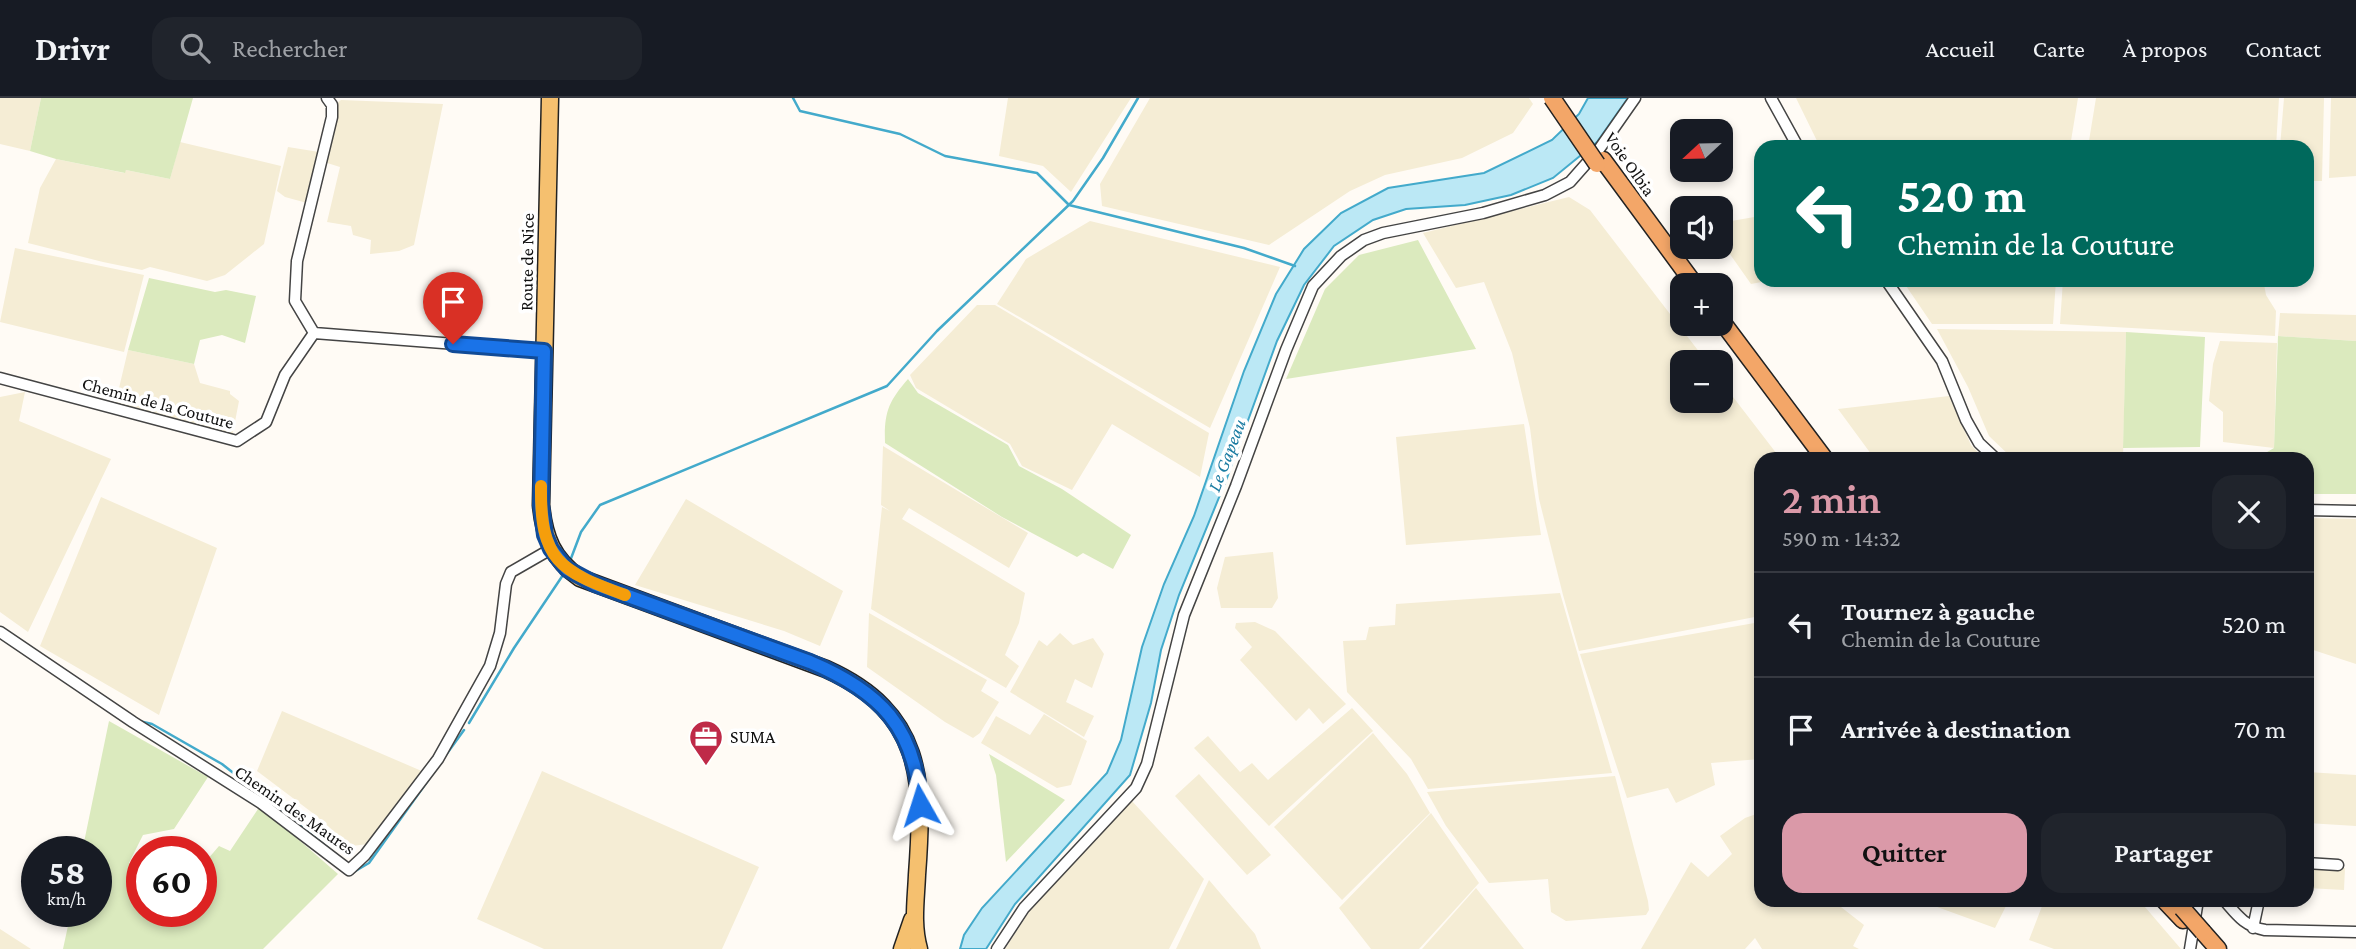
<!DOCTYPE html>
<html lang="fr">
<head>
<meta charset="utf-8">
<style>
	body { margin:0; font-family:"Crimson Pro",serif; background:#20242c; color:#f1f3f6; height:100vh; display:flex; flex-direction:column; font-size:26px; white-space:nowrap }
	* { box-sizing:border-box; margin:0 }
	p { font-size:23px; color:#9ea1a6 }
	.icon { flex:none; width:38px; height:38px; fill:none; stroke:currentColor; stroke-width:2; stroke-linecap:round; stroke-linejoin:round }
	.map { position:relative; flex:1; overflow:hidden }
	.details { position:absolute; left:1754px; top:354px; width:560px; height:455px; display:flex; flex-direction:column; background:#171b24; border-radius:21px; box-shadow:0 4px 10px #0003 }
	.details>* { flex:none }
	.guide { position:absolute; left:1754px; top:42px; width:560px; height:147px; border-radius:21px; box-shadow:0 4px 10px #0003; background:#00695c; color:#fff; overflow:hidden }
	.needle { width:46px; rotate:248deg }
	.tools { position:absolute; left:1670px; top:21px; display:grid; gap:14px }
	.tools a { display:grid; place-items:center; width:63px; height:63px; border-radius:14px; background:#171b24; box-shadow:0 4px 10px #0003; font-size:35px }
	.speed { position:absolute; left:21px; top:738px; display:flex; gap:14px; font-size:35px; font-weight:700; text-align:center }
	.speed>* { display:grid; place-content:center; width:91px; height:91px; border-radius:50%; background:#171b24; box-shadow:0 4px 10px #0003; line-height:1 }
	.speed small { font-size:18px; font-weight:400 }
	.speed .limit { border:10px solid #d22; background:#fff; color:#111 }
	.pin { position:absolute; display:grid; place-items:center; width:60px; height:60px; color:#fff; margin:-72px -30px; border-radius:50% 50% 50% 0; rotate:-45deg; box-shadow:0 0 7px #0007 }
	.pin .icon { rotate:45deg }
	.me { position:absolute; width:77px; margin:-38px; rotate:354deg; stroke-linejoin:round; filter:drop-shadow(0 0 5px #0008) }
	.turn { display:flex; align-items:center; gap:24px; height:147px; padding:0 28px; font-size:32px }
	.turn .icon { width:91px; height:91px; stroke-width:2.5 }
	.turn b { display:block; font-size:49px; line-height:60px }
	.round { display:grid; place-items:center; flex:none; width:74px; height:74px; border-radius:21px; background:#20242c }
	.head { display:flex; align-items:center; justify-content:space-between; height:119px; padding:0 28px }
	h1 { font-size:42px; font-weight:600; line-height:52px; color:#da99a8 }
	.primary-button { display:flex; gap:14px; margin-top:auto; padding:14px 28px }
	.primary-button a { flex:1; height:80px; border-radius:21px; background:#da99a8; color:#111; font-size:28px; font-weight:600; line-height:80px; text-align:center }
	.primary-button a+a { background:#20242c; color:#f1f3f6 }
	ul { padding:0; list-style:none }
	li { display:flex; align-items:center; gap:21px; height:105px; padding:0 28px; border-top:2px solid #363941 }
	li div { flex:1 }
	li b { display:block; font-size:26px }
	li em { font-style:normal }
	header { display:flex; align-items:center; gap:42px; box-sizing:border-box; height:98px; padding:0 35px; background:#171b24; border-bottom:2px solid #363941 }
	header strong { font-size:33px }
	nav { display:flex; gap:38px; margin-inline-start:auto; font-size:24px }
	.search { width:490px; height:63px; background:#20242c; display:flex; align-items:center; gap:18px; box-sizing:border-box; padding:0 24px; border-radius:21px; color:#9ea1a6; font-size:26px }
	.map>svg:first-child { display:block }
	.farmland { fill:#f5edd5 }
	.green { fill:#dbeabe }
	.water { fill:#bbe8f5; stroke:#43aacb; stroke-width:2 }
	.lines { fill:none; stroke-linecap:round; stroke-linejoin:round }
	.stream { stroke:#43aacb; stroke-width:2.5 }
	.minor-casing { stroke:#444; stroke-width:13 }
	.primary-casing { stroke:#222; stroke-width:19 }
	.trunk-casing { stroke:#222; stroke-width:19 }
	.minor { stroke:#fff; stroke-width:10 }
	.primary { stroke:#f5c06f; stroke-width:16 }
	.trunk { stroke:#f3a668; stroke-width:16 }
	.trunk-bridge-casing { stroke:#222; stroke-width:19; stroke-linecap:butt }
	.trunk-bridge { stroke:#f3a668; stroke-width:16 }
	.route-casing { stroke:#114b97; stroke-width:18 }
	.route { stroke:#1a73e8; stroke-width:12 }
	.slow { stroke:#f59e0b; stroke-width:12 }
	.labels { text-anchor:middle; stroke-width:7; stroke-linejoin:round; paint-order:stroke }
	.street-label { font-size:18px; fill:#111; stroke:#fff }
	.poi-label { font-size:18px; fill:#111; stroke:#fff; text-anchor:start }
	.water-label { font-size:19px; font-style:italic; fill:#1b7ca2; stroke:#fff }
</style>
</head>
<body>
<header>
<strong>Drivr</strong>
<div class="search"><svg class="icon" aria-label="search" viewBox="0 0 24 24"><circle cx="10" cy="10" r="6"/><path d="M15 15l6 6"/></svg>Rechercher</div>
<nav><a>Accueil</a><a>Carte</a><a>À propos</a><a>Contact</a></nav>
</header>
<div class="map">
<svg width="2356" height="851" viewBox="0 0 2356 851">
	<rect width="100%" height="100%" fill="#fffbf5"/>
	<path class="farmland" d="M0,0H41L30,53L0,46Z
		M1008,0H1131L1071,94L1043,68L999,58Z
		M1150,0H1529L1533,6L1513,35L1462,60L1385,77L1350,93L1269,147L1102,108L1100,86Z
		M1796,0H2078L2070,49H1820Z
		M2096,0H2279L2276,49H2088Z
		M2284,0H2324L2322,83H2307L2306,49H2280Z
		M2331,0H2356V78L2329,80Z
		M341,2L443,6L414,147L399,153L370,156L371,142L353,137L351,128L327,124L340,69L324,64L336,6Z
		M180,44L281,68L264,146L225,177L207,183L150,169L142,172L103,164L28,145L40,90L56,61L124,75L126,72L170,81Z
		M288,49L319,54L307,105L285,99L277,93Z
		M1569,99L1590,112L1707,264H1682V303H1720V282L1780,360H1760V518L1579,553L1563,497L1539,401L1530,330L1512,255L1484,184L1456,190L1423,135Z
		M1760,118V182H1772L1751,186L1720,142V125Z
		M1090,123L1280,169L1210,330L997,206L1026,161Z
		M15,150L144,177L124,254L0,224Z
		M1902,182H2056L2053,226H1932Z
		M2063,182L2264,186L2266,197L2276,213L2275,238L2060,226Z
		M977,207H995L1209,335L1200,379L1112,326L1072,392L1022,368L1010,346L916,290L910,277Z
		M2280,215L2356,217V243L2278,238Z
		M1937,231L2126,234L2123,360H2012L1989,338L1968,289Z
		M2220,243L2277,245L2274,350L2223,344V314L2209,303L2213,266Z
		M128,252L194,266L200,285L230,293V296L239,303L232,339L115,307Z
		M25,294L19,323L111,361L28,534L0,514V299Z
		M1949,298L1971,347L1983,360H1874L1838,311Z
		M1524,326L1541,437L1406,447L1396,339Z
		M883,348L1028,435L1009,470L909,410L902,421L1025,495L1019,525L1005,557L1019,568L1006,590L871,511L882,409L890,413L881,407Z
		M101,399L217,450L159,617L40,548Z
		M686,401L843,493L820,548L784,533L635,487Z
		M2307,420L2356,421V566L2307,550Z
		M1273,454L1278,500L1272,510H1221L1217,490L1225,459Z
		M1560,495L1612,675L1428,691L1411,661L1347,594L1343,543L1366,542L1369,529L1395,527L1396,506Z
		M869,515L987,582L981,593L999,604L980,635L973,640L945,624L867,569Z
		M1255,524L1275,533L1346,606L1323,626L1309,610L1296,623L1240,562L1252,549L1235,530L1236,525Z
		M1760,524V661L1711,665L1715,687L1676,705L1668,690L1627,700L1580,556Z
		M1060,535L1073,547L1093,540L1104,556L1092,590L1075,581L1066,604L1094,618L1084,639L1010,594L1039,542L1047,548Z
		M1352,610L1373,633L1269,728L1194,650L1208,638L1240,674L1252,665L1268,682Z
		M282,613L424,674L369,746L351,748L314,716L257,673Z
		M1044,616L1087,643L1071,687L1057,690L981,645L996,618L1030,637Z
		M1373,635L1407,676L1430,715L1342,802L1274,729Z
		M542,673L759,769L722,851H544L477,821Z
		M2307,674L2356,677V728L2307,725Z
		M1199,676L1271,757L1247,777L1175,698Z
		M1615,678L1648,803L1649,812L1646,817L1566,823L1551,814L1548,781L1489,785L1446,728L1427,694Z
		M1131,702L1204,781L1169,851H1005L1038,800Z
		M1431,715L1479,785L1419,851H1371L1339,810Z
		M1759,715L1760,717V802H1832L1864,827L1853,848L1859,851H1762L1755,840L1745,851H1641L1691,764L1708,779L1732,756L1720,738L1745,720Z
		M2306,768L2345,770L2344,792L2307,790Z
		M1209,782L1255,836L1261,851H1176Z
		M1476,790L1524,851H1422Z
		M1918,802H2009L1995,830Z
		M2041,802H2139L2181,851H2054L2029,842L2044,803Z
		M0,831L31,851H0Z"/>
	<path class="green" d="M41,0H193L170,81L126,72L125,75L56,61L30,53Z
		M1418,142L1476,251L1286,281L1325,191L1359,157Z
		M149,180L215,194L226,192L256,198L245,245L222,237L200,242L194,266L128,252Z
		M2126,234L2205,239L2200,349L2123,350Z
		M2278,238L2356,243V396H2307L2306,360H2261L2262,357L2274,350Z
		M908,281L918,295L1008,347L1019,368L1062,391L1131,437L1113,471L1083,455L1077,459L1002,419L885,345C884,315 888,304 908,281Z
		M109,623L208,679L174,731L143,737L129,765L142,774V814H201V769L219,748L230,753L260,708L338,776L263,851H63L71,814H96V754H82Z
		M989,656L1065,702L1006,764L996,677Z"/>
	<path class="water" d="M1588,0H1628L1597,44L1553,80L1511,97L1465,107L1406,111L1373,122L1334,148L1304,187L1277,243L1227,380L1179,497L1161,552L1151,605L1130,677L1015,806L986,851H960L964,837L982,810L1107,675L1121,642L1142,549L1164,486L1194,418L1244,273L1276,196L1304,151L1341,115L1388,90L1484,75L1552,42L1579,16Z"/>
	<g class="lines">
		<path class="stream" d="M793,0L800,13L900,36L945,58L1037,75L1069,107L1244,150L1295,168
			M570,463L581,434L600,407L887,288L937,233L1073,103L1103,60L1138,0
			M139,623L152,626L222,666L346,764
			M469,625L514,550L563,477
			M443,661L464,632
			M352,775L369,765L429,681"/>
		<g class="minor-casing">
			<path id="minor" d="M1771,0L1798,49
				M1886,182L1942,263L1966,322L1979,345L1995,360
				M314,235L295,203L297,163L332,19V7L327,0
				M0,280L237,343L266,324L285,277L314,235L544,253
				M2306,412L2356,413
				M0,534L133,624L261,705L349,772L365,757L438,661L490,568L500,535L506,486L511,474L551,451
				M2306,765L2338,767
				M2224,802C2237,817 2244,828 2265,832L2356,834
				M2253,830L2259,802
				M997,851L1024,810L1136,690L1147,666L1184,517L1236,388L1286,252L1313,188L1341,158L1364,142L1383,135L1483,115L1545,97L1570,84L1600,50L1635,0
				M2190,851L2198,802"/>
		</g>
		<g class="primary-casing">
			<path id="primary" d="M550,0L541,407C544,439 553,462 580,480L826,571C924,615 924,683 917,777C916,802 912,826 919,851
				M902,851L912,822"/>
		</g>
		<g class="trunk-casing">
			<path id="trunk" d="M1603,62L1695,187
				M1720,221L1824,360
				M2164,802L2183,822
				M2203,834L2218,851"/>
		</g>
		<use href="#minor" class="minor"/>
		<use href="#primary" class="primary"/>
		<use href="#trunk" class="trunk"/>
		<g class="trunk-bridge-casing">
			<path id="trunk-bridge" d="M1552,0L1597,66
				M2182,810L2203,834"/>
		</g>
		<use href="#trunk-bridge" class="trunk-bridge"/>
	</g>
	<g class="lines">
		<g class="route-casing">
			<path id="route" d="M453,246L544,253L541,407L545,437L551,451L567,471L595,486L810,564C879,593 916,629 920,707"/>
		</g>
		<use href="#route" class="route"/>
		<path class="slow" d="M541,388C540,462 559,473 625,497"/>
	</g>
	<defs>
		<g id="office-pin" transform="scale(1.75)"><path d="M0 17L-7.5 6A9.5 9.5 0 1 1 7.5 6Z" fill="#bf2a48" stroke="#fff"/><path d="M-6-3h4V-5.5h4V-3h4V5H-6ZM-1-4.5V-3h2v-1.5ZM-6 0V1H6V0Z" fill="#fff"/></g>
	</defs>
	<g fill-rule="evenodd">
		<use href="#office-pin" x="706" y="639"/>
	</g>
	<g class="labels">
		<g class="street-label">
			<text transform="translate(1630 66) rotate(55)" y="6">Voie Olbia</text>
			<text transform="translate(527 164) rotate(-89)" y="6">Route de Nice</text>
			<text transform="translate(158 305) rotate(15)" y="6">Chemin de la Couture</text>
			<text transform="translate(295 712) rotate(35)" y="6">Chemin des Maures</text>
		</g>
		<g class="poi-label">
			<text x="730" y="645">SUMA</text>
		</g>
		<g class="water-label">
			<text transform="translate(1226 357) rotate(-69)" y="7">Le Gapeau</text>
		</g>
	</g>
</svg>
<div class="tools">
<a><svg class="needle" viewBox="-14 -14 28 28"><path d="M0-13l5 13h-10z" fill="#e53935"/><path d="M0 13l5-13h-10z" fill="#9ea1a6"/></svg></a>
<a><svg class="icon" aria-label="sound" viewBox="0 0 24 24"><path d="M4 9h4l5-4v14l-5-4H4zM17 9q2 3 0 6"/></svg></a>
<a>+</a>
<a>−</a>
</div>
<div class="speed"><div>58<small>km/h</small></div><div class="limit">60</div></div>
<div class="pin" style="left:453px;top:246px;background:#d93025"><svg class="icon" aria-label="arrive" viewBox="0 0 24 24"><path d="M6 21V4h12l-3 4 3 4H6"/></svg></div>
<svg class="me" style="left:920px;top:707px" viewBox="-20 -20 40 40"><path d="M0-17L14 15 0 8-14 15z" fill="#1a73e8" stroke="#fff" stroke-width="4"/></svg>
<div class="guide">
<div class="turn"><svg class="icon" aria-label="left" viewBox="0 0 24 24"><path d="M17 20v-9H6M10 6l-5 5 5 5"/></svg><div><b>520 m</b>Chemin de la Couture</div></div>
</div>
<section class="details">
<div class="head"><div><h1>2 min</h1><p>590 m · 14:32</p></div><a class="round"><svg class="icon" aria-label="close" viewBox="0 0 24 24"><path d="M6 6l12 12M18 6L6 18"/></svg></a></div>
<ul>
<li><svg class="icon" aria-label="left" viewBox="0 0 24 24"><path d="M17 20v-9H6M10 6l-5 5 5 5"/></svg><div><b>Tournez à gauche</b><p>Chemin de la Couture</p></div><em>520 m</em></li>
<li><svg class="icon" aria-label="arrive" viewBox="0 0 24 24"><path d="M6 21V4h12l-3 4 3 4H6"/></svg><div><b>Arrivée à destination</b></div><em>70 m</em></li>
</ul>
<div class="primary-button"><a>Quitter</a><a>Partager</a></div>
</section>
</div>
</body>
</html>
